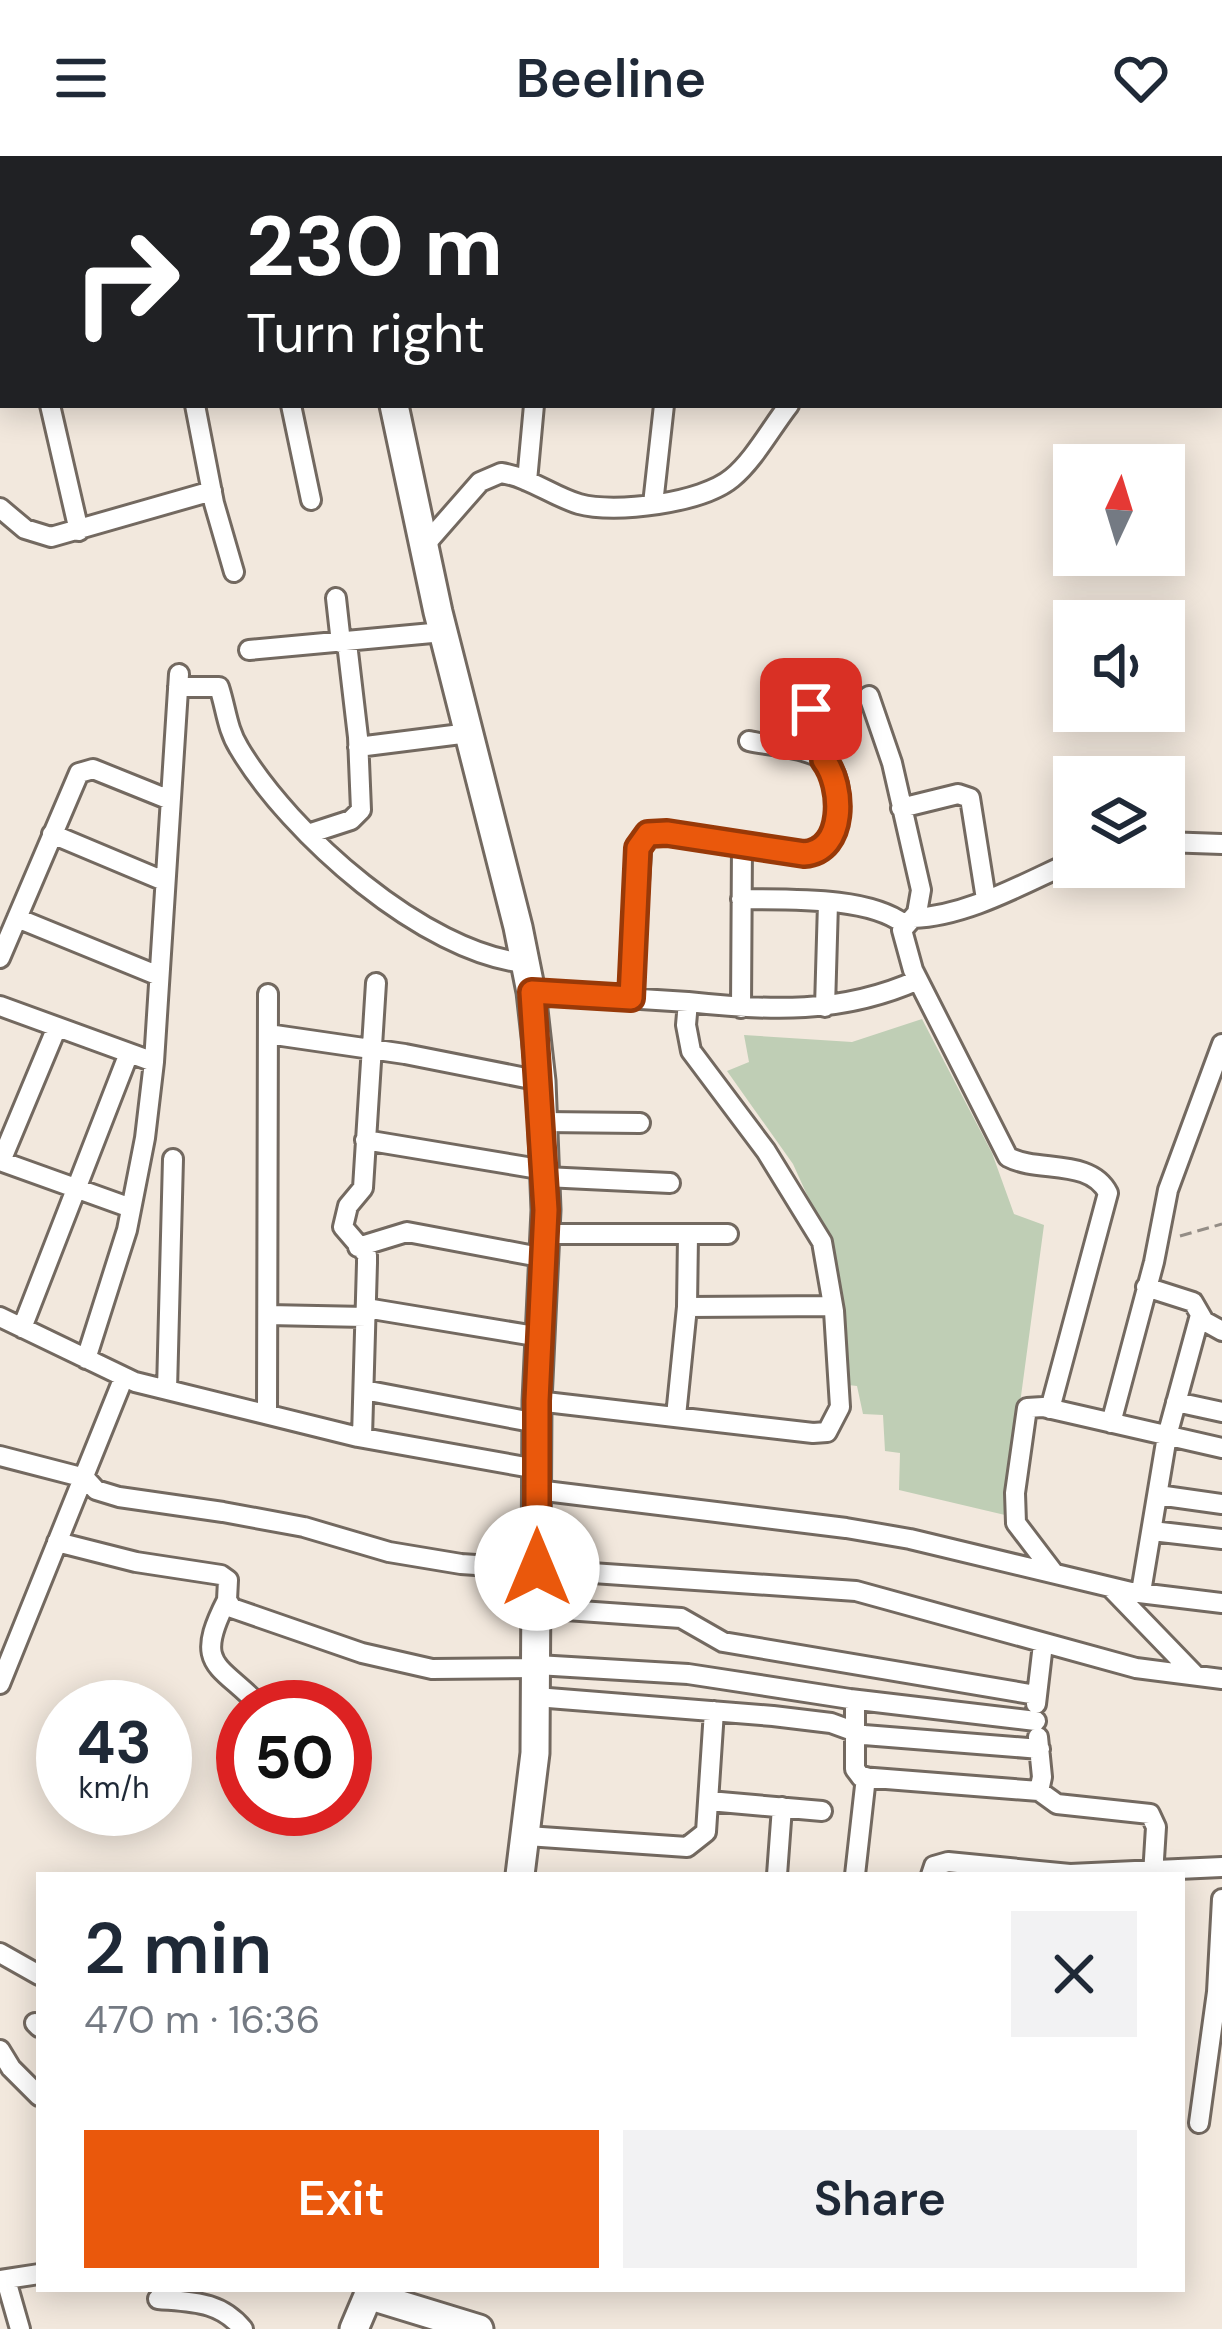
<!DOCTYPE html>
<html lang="en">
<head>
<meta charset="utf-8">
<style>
	body { margin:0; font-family:"DM Sans",sans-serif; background:#f2f2f3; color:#1f2937; height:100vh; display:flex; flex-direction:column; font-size:45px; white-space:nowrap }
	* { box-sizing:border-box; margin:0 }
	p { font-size:39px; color:#747a83 }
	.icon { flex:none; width:66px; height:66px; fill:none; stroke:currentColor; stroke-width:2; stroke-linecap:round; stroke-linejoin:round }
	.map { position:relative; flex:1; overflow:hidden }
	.sheet { position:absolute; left:36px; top:1716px; width:1149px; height:420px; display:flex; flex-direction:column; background:#fff; border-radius:0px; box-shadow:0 6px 30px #0003 }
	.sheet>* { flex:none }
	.guide { position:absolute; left:0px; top:0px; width:1224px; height:252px; box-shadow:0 6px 30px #0003; background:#202124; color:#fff; overflow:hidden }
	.needle { width:78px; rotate:4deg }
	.buttons { position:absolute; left:1053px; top:288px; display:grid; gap:24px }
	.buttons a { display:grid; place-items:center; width:132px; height:132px; border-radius:0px; background:#fff; box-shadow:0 6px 30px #0003; font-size:60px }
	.speed { position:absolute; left:36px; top:1524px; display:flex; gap:24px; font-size:60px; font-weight:700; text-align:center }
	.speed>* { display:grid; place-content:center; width:156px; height:156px; border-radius:50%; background:#fff; box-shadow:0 6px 30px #0003; line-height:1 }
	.speed small { font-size:30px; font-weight:400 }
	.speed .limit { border:18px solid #d22; background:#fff; color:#111 }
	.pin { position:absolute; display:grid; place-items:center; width:102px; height:102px; color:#fff; margin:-51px; border-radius:24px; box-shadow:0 6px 18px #0006 }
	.me { position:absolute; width:132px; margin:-66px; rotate:0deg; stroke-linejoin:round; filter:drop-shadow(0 0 9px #0008) }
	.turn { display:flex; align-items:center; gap:42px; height:252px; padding:0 48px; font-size:54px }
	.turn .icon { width:156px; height:156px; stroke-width:2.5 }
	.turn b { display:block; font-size:84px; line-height:102px }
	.round { display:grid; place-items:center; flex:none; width:126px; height:126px; border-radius:0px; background:#f2f2f3 }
	.summary { display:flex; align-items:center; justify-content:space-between; height:204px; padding:0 48px }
	h1 { font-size:72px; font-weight:600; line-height:90px }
	.primary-button { display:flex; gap:24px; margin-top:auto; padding:24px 48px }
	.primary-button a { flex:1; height:138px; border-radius:0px; background:#ea580c; color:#fff; font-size:48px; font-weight:600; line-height:138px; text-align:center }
	.primary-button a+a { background:#f2f2f3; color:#1f2937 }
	header { display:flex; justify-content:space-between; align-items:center; height:156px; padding:0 48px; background:#fff; font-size:54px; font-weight:600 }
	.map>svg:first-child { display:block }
	.green { fill:#bfceb5 }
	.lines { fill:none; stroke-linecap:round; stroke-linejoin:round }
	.lane-casing { stroke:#736960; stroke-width:15 }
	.street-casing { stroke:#736960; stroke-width:24 }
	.secondary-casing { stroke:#736960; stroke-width:33 }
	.path { stroke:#948d86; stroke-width:3; stroke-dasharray:12 6; stroke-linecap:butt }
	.lane { stroke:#fff; stroke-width:9 }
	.street { stroke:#fff; stroke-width:18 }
	.secondary { stroke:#fff; stroke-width:27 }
	.route-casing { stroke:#983908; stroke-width:30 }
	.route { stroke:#ea580c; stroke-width:21 }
</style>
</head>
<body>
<header><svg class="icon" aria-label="menu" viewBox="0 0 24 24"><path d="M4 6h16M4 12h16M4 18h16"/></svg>Beeline<svg class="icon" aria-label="heart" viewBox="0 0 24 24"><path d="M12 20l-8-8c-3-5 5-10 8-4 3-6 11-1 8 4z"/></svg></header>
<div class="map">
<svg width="1222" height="2173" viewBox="0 0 1222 2173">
	<rect width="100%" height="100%" fill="#f2e8dd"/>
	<path class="green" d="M922,863L992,997L1014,1058L1044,1069L1005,1359L899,1334L900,1297L885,1295L883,1259L863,1258L857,1230L848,1229L827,1083L793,1008L727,915L749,906L744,879L852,886Z"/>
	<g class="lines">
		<g class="lane-casing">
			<path id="lane" d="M1221,127H1222"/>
		</g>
		<g class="street-casing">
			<path id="street" d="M101,0V3
				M250,0L251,3
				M981,0L982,3
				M554,3V0
				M616,3L617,0
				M685,3V0
				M0,125L3,133
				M50,249L79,375
				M195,249L214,347L234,416
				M291,249L311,344
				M527,325L534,249
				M653,348L664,249
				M0,352L25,373L51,381L212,335
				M423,391L480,326L501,317C529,321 552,340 579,348C615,358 702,347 732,322C754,304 771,272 789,249
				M336,442L341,487
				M249,494L443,476
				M178,531H219C226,552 227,573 239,592C290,678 424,797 525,807
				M869,540L892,607L921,734L917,757L902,774L913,814L1008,1001C1038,1017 1090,1002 1108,1037L1050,1253
				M788,546L819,559L825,584L824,604
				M358,591L469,577
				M901,652L958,638L970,642L986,743
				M52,678L164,725
				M308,678L351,664L361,654L358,581L347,487
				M1164,686L1222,688
				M741,743C787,744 867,740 904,768
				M17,762L159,820
				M913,762C968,760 1024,727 1074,705
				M0,802L79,617L93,613L170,644
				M531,836L688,846L686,869L691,895L766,995L822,1086L834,1155L840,1251L827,1276L813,1277L537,1245
				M631,842L642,682L667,677L804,697C840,695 852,625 824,604C805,591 771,590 749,585
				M688,846C769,855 842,858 918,824
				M0,850L154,906
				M825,851L828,747
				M741,852L742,688
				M268,878L405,898L541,925
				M543,966L640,967
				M365,984L545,1014
				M0,1005L131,1052
				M1,1005L57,871
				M545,1021L670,1027
				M545,1078H728
				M358,1091L407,1076L545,1102
				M1146,1131L1193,1146L1204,1165L1222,1175
				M687,1151L833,1150
				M366,1152L541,1181
				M268,1159L366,1161
				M0,1161L135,1226L358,1281L537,1313
				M22,1172L129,897
				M86,1203L127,1074L145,982L154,906L179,518
				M167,1234L173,1003
				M364,1234L537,1267
				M1176,1246L1222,1256
				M267,1258L268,838
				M676,1260L687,1151L688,1080
				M1111,1267L1154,1106L1168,1034L1222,888
				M362,1281L367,1107V1099L343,1071L348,1050L363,1032L376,827
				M0,1300L85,1322L96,1334L119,1341L223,1356L304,1371L389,1396L461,1408L856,1435L1136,1512L1222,1523
				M537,1334L846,1372L910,1383L1131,1436L1222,1447
				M1158,1339L1222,1348
				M1152,1375L1222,1383
				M57,1386L136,1406L221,1419L228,1424L227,1444L232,1452L362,1497L432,1513L537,1512
				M1054,1417L1016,1367L1015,1337L1027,1252L1043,1251L1222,1292
				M1110,1431L1195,1519
				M1141,1436L1167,1280L1200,1159
				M227,1444C192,1512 220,1507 261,1551
				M537,1452L681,1462L723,1486L1036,1539
				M537,1509L688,1518L850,1543L1036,1565
				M0,1528L124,1221
				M536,1541L773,1560L831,1567L864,1579L1040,1593
				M855,1544V1613L861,1621L1039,1635L1042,1621L1038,1581
				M1036,1548L1043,1488
				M1039,1635L1057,1648L1150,1658L1156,1671L1153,1719
				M709,1645L822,1655
				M527,1680L687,1691L706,1676L714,1555
				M777,1719L782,1651
				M855,1719L866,1621
				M931,1719L934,1710L948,1706L1070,1718L1222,1711
				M0,1797L39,1819
				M35,1867L39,1871
				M0,1894L11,1912L39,1940
				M1199,1967L1217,1836L1222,1743
				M0,2124L39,2118
				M6,2124L20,2173
				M158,2143C192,2146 220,2145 243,2173"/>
		</g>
		<g class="secondary-casing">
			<path id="secondary" d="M337,0L338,3
				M394,249L438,456L518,771L531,836L541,925L546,1054L537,1245L535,1597L520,1719
				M368,2139L479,2173
				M354,2173L371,2133"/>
		</g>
		<path class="path" d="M1180,1080L1222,1068"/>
		<use href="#lane" class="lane"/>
		<use href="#street" class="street"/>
		<use href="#secondary" class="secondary"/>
	</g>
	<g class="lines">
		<g class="route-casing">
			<path id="route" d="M537,1412V1245L546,1054L532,836L631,842L638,692L648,678L667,677L804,698C846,695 844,630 824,604C825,586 826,565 811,553"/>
		</g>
		<use href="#route" class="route"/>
	</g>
</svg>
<div class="buttons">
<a><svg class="needle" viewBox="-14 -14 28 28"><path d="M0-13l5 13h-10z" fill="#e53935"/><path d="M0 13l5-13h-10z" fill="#747a83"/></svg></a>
<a><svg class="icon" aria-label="sound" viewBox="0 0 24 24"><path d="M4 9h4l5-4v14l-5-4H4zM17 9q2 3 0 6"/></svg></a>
<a><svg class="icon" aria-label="layers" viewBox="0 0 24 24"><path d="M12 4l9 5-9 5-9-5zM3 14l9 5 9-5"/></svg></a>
</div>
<div class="speed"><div>43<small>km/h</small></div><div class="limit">50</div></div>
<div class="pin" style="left:811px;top:553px;background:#d93025"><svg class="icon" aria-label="arrive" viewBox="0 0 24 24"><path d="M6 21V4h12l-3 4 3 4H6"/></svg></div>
<svg class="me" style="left:537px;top:1412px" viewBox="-20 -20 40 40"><circle r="19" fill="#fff"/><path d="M0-13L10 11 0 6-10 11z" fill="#ea580c"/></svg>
<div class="guide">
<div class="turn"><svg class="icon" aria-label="right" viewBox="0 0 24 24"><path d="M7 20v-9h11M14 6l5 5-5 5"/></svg><div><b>230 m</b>Turn right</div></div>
</div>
<section class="sheet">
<div class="summary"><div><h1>2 min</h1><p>470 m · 16:36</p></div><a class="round"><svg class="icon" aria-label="close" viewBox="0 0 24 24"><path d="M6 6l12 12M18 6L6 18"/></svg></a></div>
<div class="primary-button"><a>Exit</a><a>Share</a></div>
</section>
</div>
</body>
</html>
